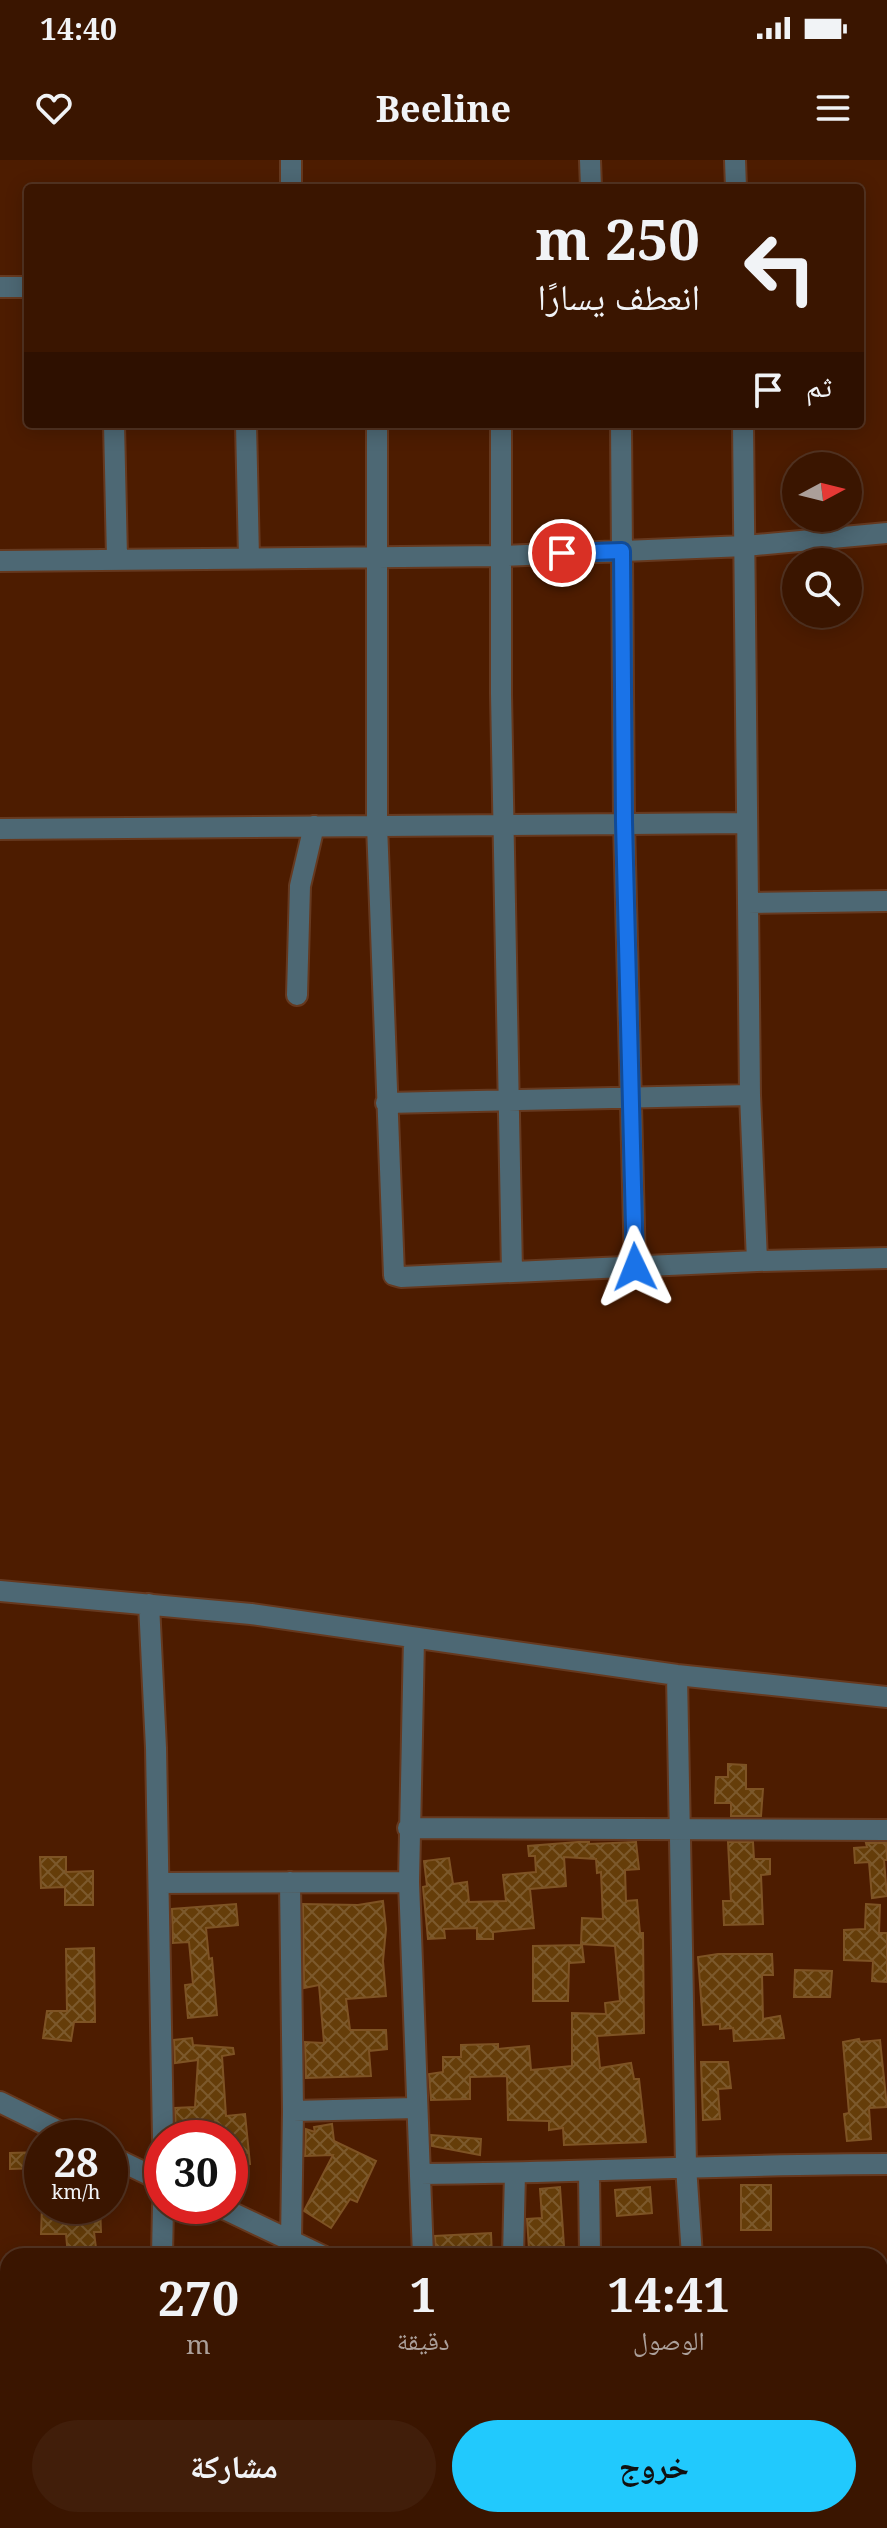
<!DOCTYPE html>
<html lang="ar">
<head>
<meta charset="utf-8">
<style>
	body { margin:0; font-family:"Noto Serif","Noto Naskh Arabic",serif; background:#411e0a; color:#f1f3f6; direction:rtl; height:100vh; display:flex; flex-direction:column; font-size:30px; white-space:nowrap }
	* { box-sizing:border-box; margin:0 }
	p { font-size:26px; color:#ab9f99 }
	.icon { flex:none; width:44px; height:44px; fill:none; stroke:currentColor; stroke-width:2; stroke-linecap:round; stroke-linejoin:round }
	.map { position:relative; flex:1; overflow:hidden; direction:ltr }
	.details { position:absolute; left:0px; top:2088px; width:888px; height:280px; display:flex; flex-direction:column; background:#3a1500; border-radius:24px 24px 0 0; box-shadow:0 4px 20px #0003,0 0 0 2px #543422; direction:rtl }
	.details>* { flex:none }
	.guide { position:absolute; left:24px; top:24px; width:840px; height:244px; border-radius:8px; box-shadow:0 4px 20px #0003,0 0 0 2px #543422; direction:rtl; background:#3a1500; color:#f1f3f6; overflow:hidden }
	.needle { width:52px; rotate:83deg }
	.buttons { position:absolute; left:782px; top:292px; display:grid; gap:16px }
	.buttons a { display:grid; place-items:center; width:80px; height:80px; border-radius:50%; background:#3a1500; box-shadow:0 4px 20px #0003,0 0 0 2px #543422; font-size:40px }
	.speed { position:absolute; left:24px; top:1960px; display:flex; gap:16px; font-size:40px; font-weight:700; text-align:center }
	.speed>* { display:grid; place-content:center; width:104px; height:104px; border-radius:50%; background:#3a1500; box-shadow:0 4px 20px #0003,0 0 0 2px #543422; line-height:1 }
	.speed small { font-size:20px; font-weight:400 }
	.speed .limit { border:12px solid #d22; background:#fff; color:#111 }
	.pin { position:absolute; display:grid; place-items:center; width:68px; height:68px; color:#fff; margin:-34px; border:4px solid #fff; border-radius:50%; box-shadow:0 2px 8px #0007 }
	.me { position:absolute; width:88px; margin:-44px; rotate:358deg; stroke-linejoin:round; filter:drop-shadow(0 0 6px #0008) }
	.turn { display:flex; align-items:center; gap:28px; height:168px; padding:0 32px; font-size:36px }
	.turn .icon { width:104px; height:104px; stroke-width:2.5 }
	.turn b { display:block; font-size:56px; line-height:68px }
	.then { display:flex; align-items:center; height:76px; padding:0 32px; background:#0003; gap:16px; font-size:30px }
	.eta { display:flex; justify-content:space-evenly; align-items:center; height:136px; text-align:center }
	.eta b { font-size:48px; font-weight:700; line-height:56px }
	.button { display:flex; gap:16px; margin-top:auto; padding:16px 32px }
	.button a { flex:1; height:92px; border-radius:48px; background:#21c9fd; color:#111; font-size:32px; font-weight:700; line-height:92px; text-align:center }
	.button a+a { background:#411e0a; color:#f1f3f6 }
	.status { display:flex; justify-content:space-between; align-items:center; height:56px; padding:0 40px; background:#3a1500; direction:ltr }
	.status svg { height:22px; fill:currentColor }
	header { display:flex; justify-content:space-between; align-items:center; height:104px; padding:0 32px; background:#3a1500; font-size:36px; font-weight:700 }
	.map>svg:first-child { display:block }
	.building { fill:url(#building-cross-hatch); stroke:#7e5324; stroke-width:2 }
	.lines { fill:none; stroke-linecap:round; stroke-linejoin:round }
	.minor-casing { stroke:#66391f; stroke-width:24 }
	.minor { stroke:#4d6874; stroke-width:20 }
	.route-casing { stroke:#114b97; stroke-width:20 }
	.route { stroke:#1a73e8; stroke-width:14 }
</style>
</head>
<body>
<div class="status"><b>14:40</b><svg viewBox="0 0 49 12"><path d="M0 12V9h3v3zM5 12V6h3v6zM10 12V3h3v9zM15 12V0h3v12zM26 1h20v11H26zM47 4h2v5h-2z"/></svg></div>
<header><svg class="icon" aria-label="menu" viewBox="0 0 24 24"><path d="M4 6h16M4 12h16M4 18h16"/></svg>Beeline<svg class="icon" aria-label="heart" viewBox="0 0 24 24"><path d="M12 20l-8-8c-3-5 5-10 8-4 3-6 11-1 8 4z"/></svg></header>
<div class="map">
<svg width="887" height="2368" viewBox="0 0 887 2368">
	<defs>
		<pattern id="building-cross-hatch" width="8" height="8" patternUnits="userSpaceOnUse" patternTransform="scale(2)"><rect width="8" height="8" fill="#653d09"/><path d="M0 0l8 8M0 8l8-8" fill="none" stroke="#7c592c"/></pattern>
	</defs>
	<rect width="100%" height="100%" fill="#4d1c00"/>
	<path class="building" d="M728,1604L746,1605V1629H763L761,1656H731V1643H715L716,1617H728Z
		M578,1682H589V1684L636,1682L639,1709L625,1710L626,1741L637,1740L640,1773H643L644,1873L597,1876L600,1908L631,1903L634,1919H639L646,1982L564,1985L563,1968L549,1970V1961L508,1960L507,1916L470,1917V1939L431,1940L429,1914L443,1912V1897H461V1885L498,1884V1889L529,1886L531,1910L572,1906V1853L606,1854L605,1843L620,1841L615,1786L581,1784L582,1758L603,1759L601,1712L597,1713L596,1699L564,1697L566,1726L530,1729L534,1768L493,1772V1779H477V1768L444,1769L445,1778L428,1779L423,1727L427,1726L424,1701L449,1698L453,1724L467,1722L469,1742L506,1741L503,1715L536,1712L535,1696H529L528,1686Z
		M728,1682H753L754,1699H770V1714L761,1715L763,1764L724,1765L723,1741H731Z
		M866,1683H886L887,1700H884L887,1736L872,1738L869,1702L855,1703L854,1688L867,1687Z
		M40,1697H66V1712L93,1711V1745H65V1727L41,1728Z
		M383,1741L386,1769L383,1801L386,1836L346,1839L350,1870H386L387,1889L369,1891L371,1916L306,1918L305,1882L324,1883L319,1825L304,1828L303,1744L358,1745Z
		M236,1744L238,1765L206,1768L209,1799L212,1798L217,1855L188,1858L185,1825L193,1824L189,1782L173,1783L172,1749Z
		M866,1744L880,1745L879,1773H887V1822L872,1821L873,1801L844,1800V1770L865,1769Z
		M582,1785L584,1802L569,1803L568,1841H533V1786Z
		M94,1788L95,1862H74L71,1881L43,1878L47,1851H67L66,1789Z
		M718,1794H772L773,1815H762L763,1859L780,1856L784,1878L734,1881L733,1868L720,1869V1864L703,1865L698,1797Z
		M795,1810L832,1811L830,1837H794Z
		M192,1878L193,1885L233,1888L234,1894L222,1896L226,1956L245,1954L250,2004L230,2005V1978H202V1973L176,1974L175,1948L195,1947L198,1900L175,1903L174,1880Z
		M859,1879L860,1882L880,1880L887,1947L869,1948L871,1979L847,1981L844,1954L849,1953L843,1882Z
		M701,1902H728L731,1928L718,1929L720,1959L703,1960Z
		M332,1964L334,1981L376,2001L357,2042L350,2039L331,2068L304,2051L333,1995L305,1996L306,1969L315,1972L314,1967Z
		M431,1975L481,1979L480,1995L432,1986Z
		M42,1992V2008L10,2009V1993Z
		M741,2025H771V2070H741Z
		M560,2027L564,2086L529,2089L527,2059L542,2058L540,2029Z
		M650,2027L652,2053L617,2056L615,2030Z
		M42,2046H100L101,2072H94L97,2096H68L66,2074H41Z
		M491,2073L492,2096H436L435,2076Z"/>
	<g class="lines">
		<g class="minor-casing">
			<path id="minor" d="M291,0V28
				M590,0L591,28
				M735,0L736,28
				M0,127H28
				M114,264L117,398
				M246,264L249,398
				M377,264V665L394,1115L401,1117L757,1101L887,1098
				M501,264V534L512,1112
				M621,264L624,662L635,1107
				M743,264L750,935L757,1101
				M0,401L501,396L745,386L887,373
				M0,669L746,663
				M748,743L887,741
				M297,835L300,726L314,666
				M386,943L750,935
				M0,1431L251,1454L677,1515L887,1537
				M149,1444L156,1588L163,1978
				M414,1478L409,1722L423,2096
				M677,1515L686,2006L692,2096
				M408,1668L887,1670
				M290,1722L293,1951L291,2080
				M159,1723L409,1722
				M0,1942L73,1978
				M293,1951L416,1948
				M110,1996L162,2021
				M589,2011L590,2096
				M420,2014C576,2013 731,2004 887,2004
				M218,2046L323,2096
				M162,2096L163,2046
				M513,2096L515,2013
				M160,2360L161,2368
				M419,2360V2368
				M693,2360V2368
				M868,2360L885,2368"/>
		</g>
		<use href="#minor" class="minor"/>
	</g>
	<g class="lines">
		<g class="route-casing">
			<path id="route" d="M562,393L622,391L624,662L635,1107"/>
		</g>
		<use href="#route" class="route"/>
	</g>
</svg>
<div class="buttons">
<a><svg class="needle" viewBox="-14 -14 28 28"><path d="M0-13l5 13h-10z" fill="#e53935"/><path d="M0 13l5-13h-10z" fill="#ab9f99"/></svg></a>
<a><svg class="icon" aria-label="search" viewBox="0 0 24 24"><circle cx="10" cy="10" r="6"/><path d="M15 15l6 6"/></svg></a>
</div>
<div class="speed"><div>28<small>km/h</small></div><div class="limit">30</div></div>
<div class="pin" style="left:562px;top:393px;background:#d93025"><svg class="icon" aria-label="arrive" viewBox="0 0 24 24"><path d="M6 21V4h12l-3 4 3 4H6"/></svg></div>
<svg class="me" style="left:635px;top:1107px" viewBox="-20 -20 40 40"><path d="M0-17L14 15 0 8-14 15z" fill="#1a73e8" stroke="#fff" stroke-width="4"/></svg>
<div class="guide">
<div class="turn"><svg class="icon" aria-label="left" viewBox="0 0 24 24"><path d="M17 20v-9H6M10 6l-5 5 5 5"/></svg><div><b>250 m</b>انعطف يسارًا</div></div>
<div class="then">ثم<svg class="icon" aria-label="arrive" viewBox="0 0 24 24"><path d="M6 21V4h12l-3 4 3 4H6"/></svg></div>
</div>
<section class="details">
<div class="eta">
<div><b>14:41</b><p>الوصول</p></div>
<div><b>1</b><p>دقيقة</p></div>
<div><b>270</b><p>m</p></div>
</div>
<div class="button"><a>خروج</a><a>مشاركة</a></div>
</section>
</div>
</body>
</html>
